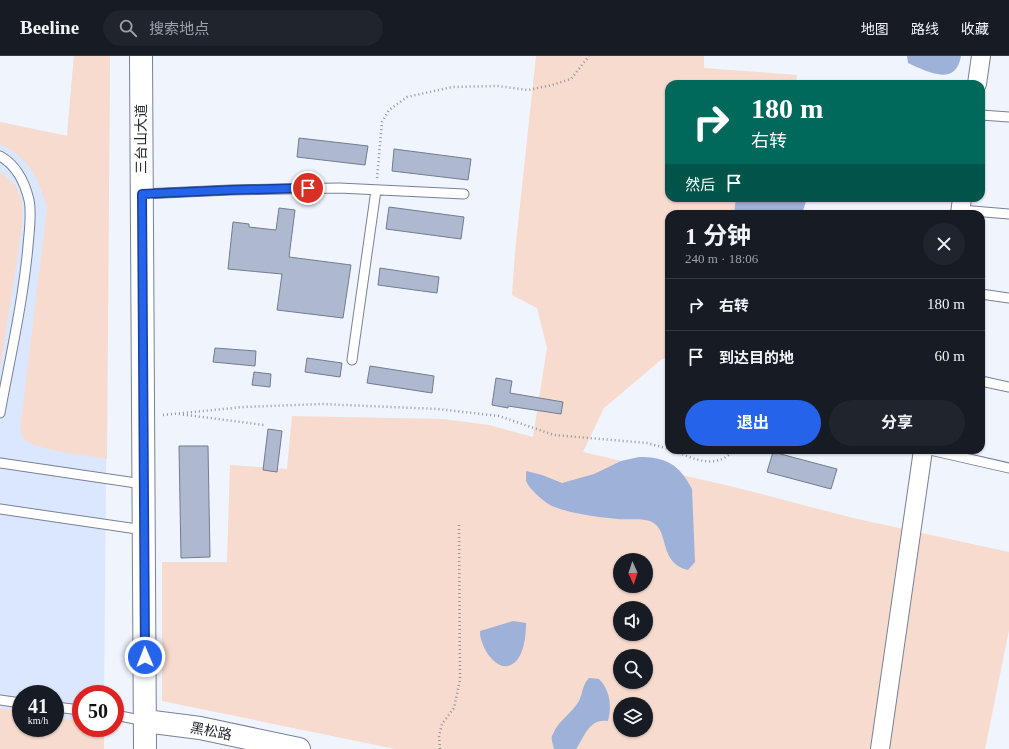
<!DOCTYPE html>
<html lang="zh">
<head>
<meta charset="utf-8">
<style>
	body { margin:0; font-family:"Times New Roman","Noto Sans SC",serif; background:#20242c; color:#f1f3f6; height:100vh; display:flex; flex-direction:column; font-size:15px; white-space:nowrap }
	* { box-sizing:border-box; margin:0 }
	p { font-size:13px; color:#9ea1a6 }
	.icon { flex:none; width:22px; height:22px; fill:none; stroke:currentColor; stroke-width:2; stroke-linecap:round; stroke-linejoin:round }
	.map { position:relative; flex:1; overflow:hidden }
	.panel { position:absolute; left:665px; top:154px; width:320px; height:244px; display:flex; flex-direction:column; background:#171b24; border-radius:12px; box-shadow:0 1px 3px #0004 }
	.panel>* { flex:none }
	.hud { position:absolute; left:665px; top:24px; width:320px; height:122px; border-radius:12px; box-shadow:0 1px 3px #0004; background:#00695c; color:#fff; overflow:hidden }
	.needle { width:26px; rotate:177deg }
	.controls { position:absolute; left:613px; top:497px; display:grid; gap:8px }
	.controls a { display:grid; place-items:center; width:40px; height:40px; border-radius:50%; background:#171b24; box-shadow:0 1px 3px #0004; font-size:20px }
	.speed { position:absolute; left:12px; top:629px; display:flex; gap:8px; font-size:20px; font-weight:700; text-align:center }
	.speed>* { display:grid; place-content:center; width:52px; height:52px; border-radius:50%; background:#171b24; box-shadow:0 1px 3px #0004; line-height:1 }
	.speed small { font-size:10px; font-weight:400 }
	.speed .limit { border:6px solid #d22; background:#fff; color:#111 }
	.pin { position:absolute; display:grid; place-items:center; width:34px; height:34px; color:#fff; margin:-17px; border:2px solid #fff; border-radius:50%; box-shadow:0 1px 4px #0007 }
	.me { position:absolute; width:44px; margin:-22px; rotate:359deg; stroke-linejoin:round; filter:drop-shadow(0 0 3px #0008) }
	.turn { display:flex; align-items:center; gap:14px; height:84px; padding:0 20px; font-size:18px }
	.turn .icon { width:52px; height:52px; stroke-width:2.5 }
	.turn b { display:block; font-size:28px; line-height:34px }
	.then { display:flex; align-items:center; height:38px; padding:0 20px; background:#0003; gap:8px; font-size:15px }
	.round { display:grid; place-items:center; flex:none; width:42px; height:42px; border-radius:21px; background:#20242c }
	.overview { display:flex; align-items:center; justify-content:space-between; height:68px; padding:0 20px }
	h1 { font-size:24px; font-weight:700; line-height:30px }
	.cta { display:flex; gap:8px; margin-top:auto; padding:8px 20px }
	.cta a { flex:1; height:46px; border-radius:24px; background:#2563eb; color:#fff; font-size:16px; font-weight:700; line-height:46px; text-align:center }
	.cta a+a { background:#20242c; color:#f1f3f6 }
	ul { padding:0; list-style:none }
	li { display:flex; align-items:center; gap:12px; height:52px; padding:0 20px; border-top:1px solid #363941 }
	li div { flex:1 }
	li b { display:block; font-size:15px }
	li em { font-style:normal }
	header { display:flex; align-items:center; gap:24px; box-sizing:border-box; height:56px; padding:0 20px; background:#171b24; border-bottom:1px solid #363941 }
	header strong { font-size:19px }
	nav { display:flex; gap:22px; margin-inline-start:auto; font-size:14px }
	.search { width:280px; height:36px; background:#20242c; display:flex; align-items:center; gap:10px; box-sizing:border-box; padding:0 14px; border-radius:22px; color:#9ea1a6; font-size:15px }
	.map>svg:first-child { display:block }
	.built { fill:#dbe7ff; fill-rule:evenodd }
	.green { fill:#f7dbce; fill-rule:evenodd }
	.water { fill:#9eb1d8 }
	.building { fill:#aeb9cf; stroke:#717c90 }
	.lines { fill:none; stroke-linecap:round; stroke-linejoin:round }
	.lane-casing { stroke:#778196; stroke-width:11 }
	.street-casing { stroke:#778196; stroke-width:20 }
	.secondary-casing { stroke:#778196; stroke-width:24 }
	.path { stroke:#91959e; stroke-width:2.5; stroke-dasharray:1 3; stroke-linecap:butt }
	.lane { stroke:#fff; stroke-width:9 }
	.street { stroke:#fff; stroke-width:18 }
	.secondary { stroke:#fff; stroke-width:22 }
	.route-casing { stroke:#184099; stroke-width:10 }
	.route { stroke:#2563eb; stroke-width:7 }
	.labels { text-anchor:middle; stroke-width:3; stroke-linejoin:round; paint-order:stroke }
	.street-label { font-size:14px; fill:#22262e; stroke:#fff }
</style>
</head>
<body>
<header>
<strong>Beeline</strong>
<div class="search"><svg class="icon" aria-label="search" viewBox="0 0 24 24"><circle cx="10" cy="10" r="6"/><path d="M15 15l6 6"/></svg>搜索地点</div>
<nav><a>地图</a><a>路线</a><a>收藏</a></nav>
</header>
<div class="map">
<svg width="1009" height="693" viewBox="0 0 1009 693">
	<rect width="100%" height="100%" fill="#eff4fd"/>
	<path class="built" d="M74,0H110L104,638H81V672H104V693H0V66L67,80ZM21,638H55V672H21Z"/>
	<path class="green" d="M74,0H110L107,403C90,400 34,394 24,383C22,381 21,376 20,374L47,152C38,122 29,101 0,88V66L67,80Z
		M536,0H704V12L797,19L796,28H669V142H782L779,158H669V302L662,303L604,352L583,396L738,432L853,462L1009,496V574L985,693H395L162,645V506H227L230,409L287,413L292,360L443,363L489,369L533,381L547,292L537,252L512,239L515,196ZM620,504H646V530H620ZM620,552H646V578H620ZM620,600H646V626H620ZM620,648H646V674H620Z
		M0,115L16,130L22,146V171L0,313Z
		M4,652L21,655V672H55V661L81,665V672H104V693H0V653Z"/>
	<path class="water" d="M907,0H961C956,31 928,16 908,7Z
		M736,142H807L802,158H734Z
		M639,401C666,401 679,408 692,433L695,506L688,514C658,507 670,475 652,466C645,462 627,464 618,463C598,461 571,458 552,450C544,446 530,434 526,425C526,422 526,418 526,415L542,419L562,427L594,418L621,405Z
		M513,565L526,567C526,580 524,606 508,610C493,613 479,587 480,575Z
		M589,622L599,623C610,634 612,650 608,665C589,662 585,680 576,693H554C553,688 550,682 553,678C558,665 572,657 579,645C583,637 582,629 589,622Z"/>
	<path class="building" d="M299,82L368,90L365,109L297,101Z
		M394,93L471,103L468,124L392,115Z
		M389,151L464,161L461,183L386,173Z
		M279,152L295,154L289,201L351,209L343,262L277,254L282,218L228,213L233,166L249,168V171L276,174Z
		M380,212L439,221L437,237L378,229Z
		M215,292L256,295L255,310L213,306Z
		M307,302L342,307L340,321L305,316Z
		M370,310L434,320L432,337L367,327Z
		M254,316L271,318L270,331L252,329Z
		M496,322L512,325L510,337L563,346L561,358L508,350V352L492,349Z
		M268,373L282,375L277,416L263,414Z
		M179,390H208L210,501L181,502Z
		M773,396L837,413L831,433L767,416Z"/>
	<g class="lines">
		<g class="lane-casing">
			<path id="lane" d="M981,59L1009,61
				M0,100C16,109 25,127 29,144C32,158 29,176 28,190C23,246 10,302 0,357
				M142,138L230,134L339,132L464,138
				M961,154L1009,158
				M981,238L1009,242
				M352,304L376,134
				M981,325L1009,331
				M930,394L1009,412
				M0,407L143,428
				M0,453L144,474
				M0,644L21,647
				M55,651L81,654
				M115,659L145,665"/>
		</g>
		<g class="street-casing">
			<path id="street" d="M977,28L981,0
				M960,158L962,142
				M880,693L923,394"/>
		</g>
		<g class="secondary-casing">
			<path id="secondary" d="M141,0L145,693
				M145,665L200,672L299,693"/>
		</g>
		<path class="path" d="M377,122L382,66L389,54L407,41L452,31L498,30L528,34L552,29L571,23L589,0
			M179,358L264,369
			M163,359L243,351L322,348L438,353L499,360L554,379L647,387L669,393
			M671,394C693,402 715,415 734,394
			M440,693L439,680L442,668L454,652L460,624L459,468"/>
		<use href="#lane" class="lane"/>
		<use href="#street" class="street"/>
		<use href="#secondary" class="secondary"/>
	</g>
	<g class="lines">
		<g class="route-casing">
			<path id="route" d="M145,601L142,138L230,134L308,132"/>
		</g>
		<use href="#route" class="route"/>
	</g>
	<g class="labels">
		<g class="street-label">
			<text transform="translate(141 83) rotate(-90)" y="5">三台山大道</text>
			<text transform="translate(211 675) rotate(11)" y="5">黑松路</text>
		</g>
	</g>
</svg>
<div class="controls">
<a><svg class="needle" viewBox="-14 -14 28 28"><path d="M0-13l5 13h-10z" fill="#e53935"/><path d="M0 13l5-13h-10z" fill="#9ea1a6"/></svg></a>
<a><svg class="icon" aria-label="sound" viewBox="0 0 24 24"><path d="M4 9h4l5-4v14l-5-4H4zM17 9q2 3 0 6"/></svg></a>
<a><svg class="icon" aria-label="search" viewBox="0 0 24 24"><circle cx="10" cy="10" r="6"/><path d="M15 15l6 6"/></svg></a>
<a><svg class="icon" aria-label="layers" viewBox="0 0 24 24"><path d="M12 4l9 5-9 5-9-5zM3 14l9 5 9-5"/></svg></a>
</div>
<div class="speed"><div>41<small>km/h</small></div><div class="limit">50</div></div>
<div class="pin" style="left:308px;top:132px;background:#d93025"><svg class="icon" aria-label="arrive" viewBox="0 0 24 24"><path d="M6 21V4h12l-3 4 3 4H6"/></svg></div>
<svg class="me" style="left:145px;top:601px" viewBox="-20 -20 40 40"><circle r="17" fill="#2563eb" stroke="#fff" stroke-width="3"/><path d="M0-11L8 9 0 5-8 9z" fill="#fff"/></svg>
<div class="hud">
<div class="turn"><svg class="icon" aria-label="right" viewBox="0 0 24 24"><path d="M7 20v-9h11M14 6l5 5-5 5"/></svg><div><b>180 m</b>右转</div></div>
<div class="then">然后<svg class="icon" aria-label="arrive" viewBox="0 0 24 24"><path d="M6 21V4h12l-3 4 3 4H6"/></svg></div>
</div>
<section class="panel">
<div class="overview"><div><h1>1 分钟</h1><p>240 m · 18:06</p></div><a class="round"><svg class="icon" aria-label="close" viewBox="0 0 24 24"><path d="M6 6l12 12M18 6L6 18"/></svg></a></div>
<ul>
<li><svg class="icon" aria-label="right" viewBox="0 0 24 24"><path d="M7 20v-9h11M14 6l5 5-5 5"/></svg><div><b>右转</b></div><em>180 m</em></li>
<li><svg class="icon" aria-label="arrive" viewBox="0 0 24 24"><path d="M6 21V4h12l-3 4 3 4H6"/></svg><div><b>到达目的地</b></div><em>60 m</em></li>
</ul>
<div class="cta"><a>退出</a><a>分享</a></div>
</section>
</div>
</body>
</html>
